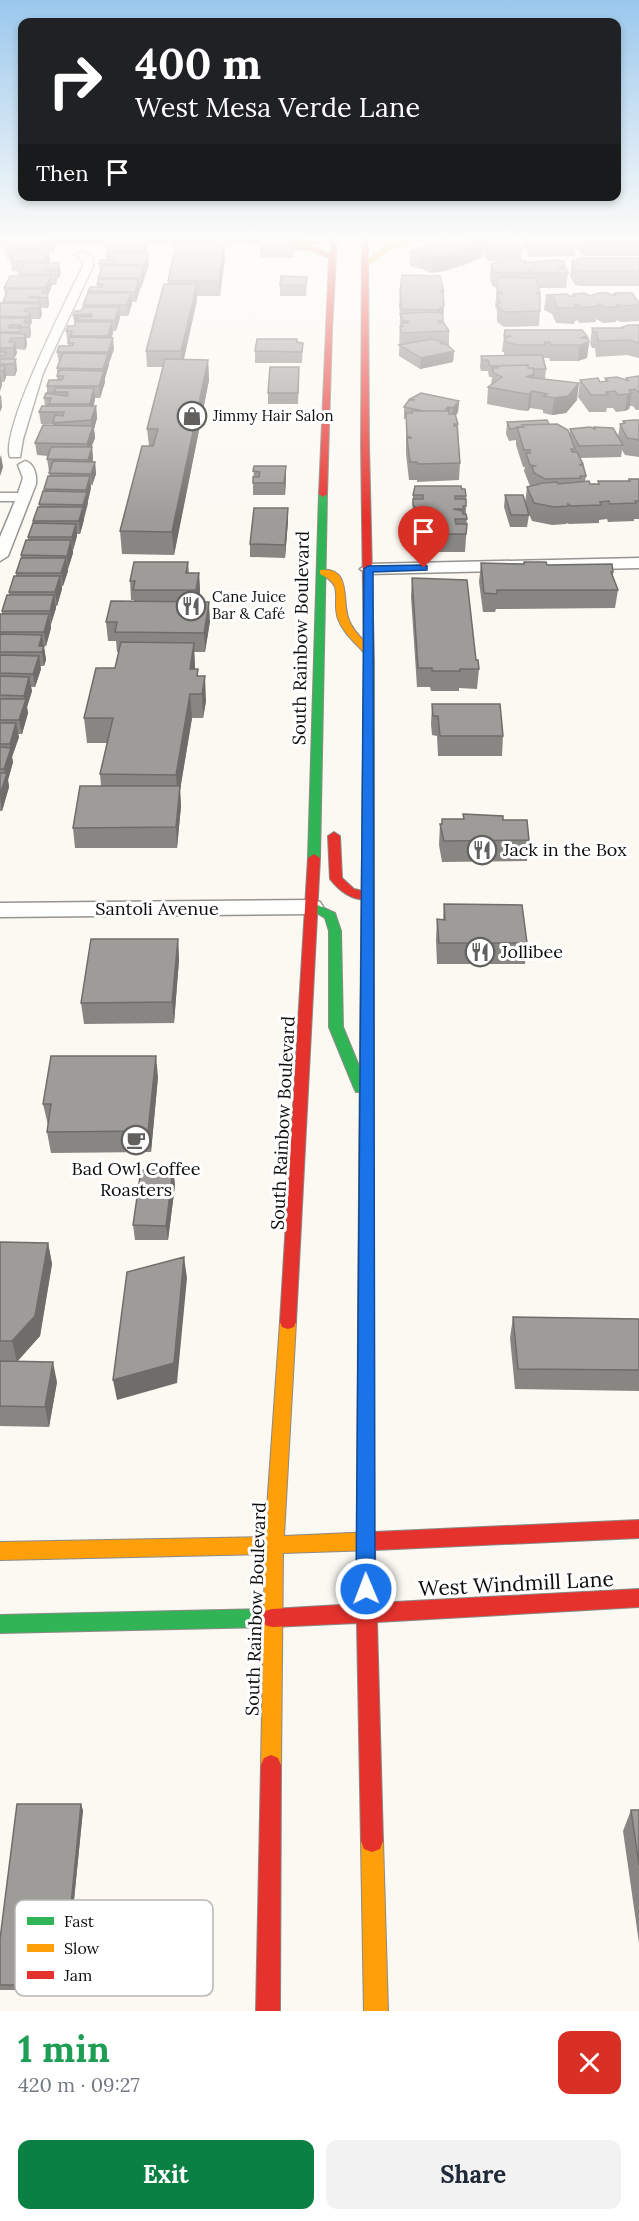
<!DOCTYPE html>
<html lang="en">
<head>
<meta charset="utf-8">
<style>
	body { margin:0; font-family:Lora,serif; background:#f2f2f3; color:#1f2937; height:100vh; display:flex; flex-direction:column; font-size:22px; white-space:nowrap }
	* { box-sizing:border-box; margin:0 }
	p { font-size:20px; color:#747a83 }
	.icon { flex:none; width:33px; height:33px; fill:none; stroke:currentColor; stroke-width:2; stroke-linecap:round; stroke-linejoin:round }
	.map { position:relative; height:2011px; overflow:hidden }
	.panel { display:flex; flex-direction:column; background:#fff; flex:1 }
	.panel>* { flex:none }
	.banner { position:absolute; left:18px; top:18px; width:603px; height:183px; border-radius:12px; box-shadow:0 3px 9px #0003; background:#202124; color:#fff; overflow:hidden }
	.pin { position:absolute; display:grid; place-items:center; width:51px; height:51px; color:#fff; margin:-62px -26px; border-radius:50% 50% 50% 0; rotate:-45deg; box-shadow:0 0 6px #0007 }
	.pin .icon { rotate:45deg }
	.me { position:absolute; width:66px; margin:-33px; rotate:359deg; stroke-linejoin:round; filter:drop-shadow(0 0 4px #0008) }
	.turn { display:flex; align-items:center; gap:21px; height:126px; padding:0 18px; font-size:27px }
	.turn .icon { width:78px; height:78px; stroke-width:2.5 }
	.turn b { display:block; font-size:42px; line-height:51px }
	.then { display:flex; align-items:center; height:57px; padding:0 18px; background:#0003; gap:12px; font-size:22px }
	.round { display:grid; place-items:center; flex:none; width:63px; height:63px; border-radius:12px; background:#f2f2f3 }
	.overview { display:flex; align-items:center; justify-content:space-between; height:102px; padding:0 18px }
	h1 { font-size:36px; font-weight:700; line-height:45px; color:#1e9e55 }
	.cta { display:flex; gap:12px; margin-top:auto; padding:12px 18px }
	.cta a { flex:1; height:69px; border-radius:12px; background:#0b8043; color:#fff; font-size:24px; font-weight:700; line-height:69px; text-align:center }
	.cta a+a { background:#f2f2f3; color:#1f2937 }
	.map>svg:first-child { display:block }
	.lines { fill:none; stroke-linecap:round; stroke-linejoin:round }
	.street-casing { stroke:#959491; stroke-width:3 }
	.fast-casing { stroke:#8b8a87; stroke-width:2 }
	.slow-casing { stroke:#8b8a87; stroke-width:2 }
	.jam-casing { stroke:#8b8a87; stroke-width:2 }
	.street { fill:#fefefd; fill-rule:evenodd }
	.fast { fill:#30b455; fill-rule:evenodd }
	.slow { fill:#ff9f0a; fill-rule:evenodd }
	.jam { fill:#e5322d; fill-rule:evenodd }
	.wall { fill:#888683 }
	.shaded-wall { fill:#6f6d6a }
	.building { fill:#9e9c98; stroke:#6f6d6a; stroke-width:1.5 }
	.route { fill:#1a73e8; stroke:#114b97; stroke-width:1.5 }
	.labels { text-anchor:middle; stroke-width:6; stroke-linejoin:round; paint-order:stroke }
	.far-poi-label { font-size:15px; fill:#0e0e0e; stroke:#fff; text-anchor:start }
	.street-label { font-size:18px; fill:#0e0e0e; stroke:#fff }
	.poi-label { font-size:18px; fill:#0e0e0e; stroke:#fff; text-anchor:start }
	.near-street-label { font-size:21px; fill:#0e0e0e; stroke:#fff }
	.key { fill:#fff; stroke:#b7b7b7; stroke-width:1.5 }
	.key-label { font-size:16px; fill:#0e0e0e }
</style>
</head>
<body>
<div class="map">
<svg width="639" height="2011" viewBox="0 0 639 2011">
	<rect width="100%" height="100%" fill="#fbf9f2"/>
	<g class="lines">
		<g class="street-casing">
			<path id="street" d="M80,252L92,257L93,266L43,373L23,439L20,457H10C0,430 68,297 83,266V260L75,255Z
				M25,461C34,463 37,475 36,484L8,556L0,561V537L15,501H0V493H18L23,478L18,465Z
				M639,558V568L368,574L360,569L368,564Z
				M313,900L320,902L323,907L320,912L313,914L0,917V903Z"/>
		</g>
		<g class="fast-casing">
			<path id="fast" d="M323,491L327,494L320,858L314,862L308,858L319,494Z
				M369,658L374,661V1051L367,1056L360,1051L364,661Z
				M313,903L335,913L341,931L343,1027L368,1088L366,1092H356L354,1088L329,1027V931L325,918L307,907Z
				M272,1609L279,1611L282,1618L279,1625L272,1627L0,1633V1615Z"/>
		</g>
		<g class="slow-casing">
			<path id="slow" d="M390,237H496L412,241L392,248L364,267L362,264L388,246L401,241L303,243L300,241L303,239Z
				M320,570C353,566 341,603 349,620C353,632 365,641 373,650V654H365C356,643 343,633 338,619C331,598 346,586 320,574Z
				M367,1046L374,1051V1326L372,1331L366,1333L360,1331L358,1326L360,1051Z
				M288,1315L294,1317L296,1322L284,1536L373,1532L380,1535L382,1541L380,1547L373,1550L283,1553L281,1765L278,1772L271,1775L264,1772L261,1765L265,1554L0,1560V1542L265,1537L280,1322L282,1317Z
				M372,1830L380,1833L383,1841L388,2011H364L361,1841L364,1833Z"/>
		</g>
		<g class="jam-casing">
			<path id="jam" d="M331,237H337L332,331L327,494L323,497L319,494L329,258L309,250L244,243L0,244V240L303,239L305,242L279,243L310,246L330,254Z
				M362,237H368L369,445L374,661L369,664L364,661L361,445Z
				M334,832L340,836L342,878L354,889L371,893L373,896L371,899C354,902 340,892 330,879L328,836Z
				M314,854L320,858L296,1322L294,1327L288,1329L282,1327L280,1322L308,858Z
				M366,1319L372,1321L374,1326V1532L639,1520V1538L375,1550L376,1603L639,1589V1607L377,1622L383,1841L380,1849L372,1852L364,1849L361,1841L357,1623L272,1627L265,1625L262,1618L265,1611L272,1609L357,1604L358,1326L360,1321Z
				M271,1755L278,1758L281,1765L280,2011H256L261,1765L264,1758Z"/>
		</g>
		<use href="#street" class="street"/>
		<use href="#fast" class="fast"/>
		<use href="#slow" class="slow"/>
		<use href="#jam" class="jam"/>
	</g>
	<path class="wall" d="M524,237H571L576,246L575,256L529,257L524,245Z
		M577,237H639V256H585L580,254L576,247Z
		M54,238L55,248L53,252H49L50,261L49,263H59L61,273L58,279H56L57,282L55,285H52L48,295L49,304L48,308H41L42,314L40,319H31L32,322L30,326L31,334L30,338H26L27,345L25,350L16,349L17,353L14,359L17,370L15,376H6V378L4,382H2V385L0,391V303H3L5,297L4,288L20,276L21,272L12,271L11,261L12,259H7L6,249Z
		M470,240L481,242L482,240L522,249L521,260L488,261L482,252V257L462,266L460,265V266L450,269V270L431,273L423,270V269H421L410,266V251L435,244V242Z
		M295,242L294,258L260,257V247Z
		M106,248L147,251L146,253L149,264L141,288H140L136,302H132L128,316H120L116,331H113L112,338L114,349L109,363L105,378V382L100,398H95L93,406H96L97,418L94,429L95,438L91,447H92L93,459V462H95L96,474L91,486V488L88,501V504L80,534H77V536L73,550V553L68,569H67L68,571L63,586H62V589L57,606H56V608L51,624V628L46,646H44L46,660L44,666H40L41,669L35,687H31L32,691L27,707L28,713L22,734H18L19,737L12,757L13,762L8,780L9,787L2,811H0V614H2V611L9,595V592L16,576V573L21,558V555L28,540V537L33,523V521L39,507V504L49,476L50,471H49L47,459L48,456L37,455L35,443L53,425V424H41L39,412L45,406L44,398L47,393V386L57,380V368L59,363L57,352L68,346L66,331L74,326L84,307L88,291L97,287L98,278L100,274L99,264L108,260V258H106Z
		M225,257L220,296H197V300L184,359L208,360L209,380L174,555L122,554L120,531L149,446L147,429L163,367H147L146,351L168,284V281Z
		M639,258V286H580L575,285L570,276L572,261Z
		M526,263L565,266L564,268L568,273L566,288H539L540,293V311L539,326L504,327L497,322V311L496,307H495L497,288L492,286L490,278L491,264Z
		M307,277L306,296H280V285Z
		M400,291H444L443,323L449,331V346L454,351L453,362L420,369L399,356L400,314L399,306Z
		M625,292L639,303V321L621,322L616,320V322L603,323L596,319V322L579,323L578,320L575,321L574,324L556,323L552,314L544,310L546,295L573,296V294L591,296Z
		M639,325V358L627,355L596,357L595,348H592L590,344L592,328H622V327Z
		M504,336H587L589,342L587,358L578,361H550L549,358H544L546,369L545,379L577,400L566,413L552,415L543,413V410L530,408L528,411L518,410L487,404L488,387L491,385L492,377H489L488,371H481L480,367L481,356H504V352H502Z
		M297,342L303,343L302,363H255V351Z
		M639,376V410H636L633,406H630L629,409L625,411L616,412L613,408H607L606,412H589L578,397L580,380L605,382V378L626,380V378Z
		M299,378L298,404H268V393Z
		M410,399L459,401L458,412L456,416L458,424L460,463L459,480L417,482V480H409L406,454V419H404V407Z
		M639,420V457L625,455L622,450L621,457L580,458L586,476L585,482L590,484H598V481H628L629,479H639V519H634V521L608,522L607,519L599,520V523L569,524L567,523L566,524L552,525L532,521L527,509L529,515L527,527H510L504,507L505,495L525,503L527,487L530,486L524,471L525,467H523L516,445V440L509,441L506,434L507,422L549,424L570,435V429H594V427L618,437L620,424H623V421Z
		M254,466L286,478L285,495H253V483Z
		M462,489L466,496V514L467,524L465,552H416V548H412V531L413,495Z
		M288,508V521L285,558L250,557V544Z
		M188,562L189,573H199L200,592L198,602L210,621L205,652H194L195,669H198V676L206,701L203,718H192L180,790L181,806L177,848H75L73,828L101,786L100,774L107,743H87L84,718L115,668L119,652H117L116,641H108L106,622L134,601V600H131L130,581Z
		M524,562L613,572V576L618,590L615,608L496,609L495,612H483L479,582L481,563L524,564Z
		M412,578L476,660L479,669L477,689L459,688V691H431L430,687H417L411,597Z
		M432,704L503,736L502,756H438L437,736L432,735L431,724Z
		M463,814L503,820L529,840L527,861L442,862L439,845L440,824L463,819Z
		M444,904L527,943L525,964H437L436,940L437,919L443,920Z
		M178,939L179,960L174,1023L84,1024L81,1003Z
		M158,1077L151,1152L51,1153L47,1132L48,1125L43,1104Z
		M173,1170L175,1185L168,1240H135L133,1225Z
		M0,1242L48,1243L52,1264L40,1336L17,1361L57,1382L49,1427L0,1426Z
		M513,1317L639,1319V1391L515,1389L510,1338Z
		M83,1810L65,1990H0V1939Z
		M631,1810H639V1943L623,1831Z"/>
	<path class="shaded-wall" d="M54,238L55,248L53,252L52,242Z
		M470,238L469,249L483,243L482,257L462,266L463,251L465,240Z
		M146,241L147,251L143,262V252Z
		M224,242L225,257L220,296L219,281Z
		M49,250L50,261L46,269H45L44,261Z
		M461,252L460,266L450,269V270L431,273L432,258Z
		M148,253L149,264L145,275V265Z
		M427,253L426,256H424L423,269H421L422,255Z
		M59,263L61,273L58,279L57,269Z
		M144,266L145,276L141,288V278Z
		M55,271L57,282L55,285L54,274Z
		M51,276L52,286L48,295L49,304L48,308L45,288Z
		M139,279L140,290L136,302L135,292Z
		M197,284V300L182,367L181,351Z
		M131,293L132,304L128,316L127,305Z
		M39,298L42,314L40,319L38,302Z
		M444,306L443,321H438L436,326L437,310Z
		M119,307L120,318L116,331L115,320Z
		M30,312L32,322L30,326L31,334L30,338L28,317Z
		M92,314L93,320H78L79,326H75L73,315Z
		M112,322L113,333L109,347L108,336Z
		M26,334L27,345L25,350L24,338Z
		M587,336L586,343L589,342L587,358L578,361L580,338Z
		M113,338L114,349L109,363L108,352Z
		M15,342L17,353L14,359L13,348Z
		M454,351L453,362L420,369L421,358Z
		M108,354L109,365L105,378V382L100,398L99,386L103,373V369Z
		M16,359L17,370L15,376L14,364Z
		M208,360L209,380L174,555L172,532Z
		M5,366L6,378L4,382L3,371Z
		M1,374L2,385L0,391V376Z
		M534,374L533,390L526,377Z
		M579,383L577,400L566,413L552,415L554,398Z
		M94,388L95,400L91,416L90,404Z
		M532,391L530,408L528,411L529,394Z
		M632,393L629,409L625,411L627,394Z
		M1,395L2,407L0,412V396Z
		M459,401L458,412L452,420L453,408Z
		M96,406L97,418L94,429L95,438L88,456L87,444L92,429L91,420Z
		M92,447L93,459L90,472L88,460Z
		M1,455L3,467L0,476V458Z
		M95,462L96,474L92,486L91,474Z
		M286,466V478L285,495L284,483Z
		M90,476L91,488L84,517L83,505Z
		M83,507L84,520L80,534L79,521Z
		M288,508V521L285,558V545Z
		M76,524L77,536L73,550L72,537Z
		M71,540L73,553L68,569L67,556Z
		M66,558L68,571L63,586L61,573Z
		M199,573L200,592L197,609L196,590Z
		M60,576L62,589L57,606L55,592Z
		M54,595L56,608L51,624L50,611Z
		M209,602L210,621L205,652L204,633Z
		M49,614L51,628L46,646L44,632Z
		M42,635L46,660L44,666L42,652L39,646Z
		M194,643L195,667L191,693L190,669Z
		M39,656L41,669L35,687L33,674Z
		M205,676L206,701L203,718L202,694Z
		M29,677L32,691L27,707L28,713L22,734L19,720L25,702L24,696Z
		M190,694L192,718L180,790L181,806L177,848L176,827L178,800L176,775Z
		M16,723L19,737L12,757L13,762L8,780L9,787L2,811L0,795L6,776L4,769L10,749V744Z
		M178,939L179,960L174,1023L172,1002Z
		M156,1056L158,1077L151,1152L148,1131Z
		M173,1170L175,1185L168,1240L166,1226Z
		M48,1243L52,1264L40,1336L17,1362L12,1341Z
		M184,1257L187,1278L177,1383L117,1400L113,1380Z
		M53,1362L57,1382L49,1427L45,1407Z
		M81,1804L83,1810L65,1990L63,1985Z"/>
	<path class="building" d="M451,237H465L470,238L465,240L473,239L483,243L463,251L457,250L461,252L448,255H451L432,258L424,256L429,254L427,253L422,255L410,251L432,244L437,245L440,244L435,242Z
		M526,237H571L576,246L530,247Z
		M580,237H639V241H587L582,240Z
		M11,238H54L52,242H41L39,245H45L43,249H6Z
		M514,239L522,249L489,251L482,240Z
		M126,241H146L143,252H110L111,248H106L107,245L124,247Z
		M261,241L295,242L294,247H260Z
		M176,242H224L219,281H168Z
		M16,250H49L44,261H11Z
		M110,253H148L145,265L99,264L100,260H113L114,258H108Z
		M583,258H639V271H582L576,270L572,261Z
		M555,260L563,261L565,266H559L560,268H566L568,273H535L529,271L530,273H497L493,272L491,264L499,261H526V263Z
		M25,263H59L57,269H44L42,271H55L54,274H19Z
		M103,266H144L141,278H98Z
		M402,275L440,276L444,291H440L443,293L444,306L437,310L402,309L400,291Z
		M10,276H51L45,288H4Z
		M281,276L307,277L306,285H280Z
		M498,277L536,278L540,293H535L540,295V311L505,312L498,307L497,303H500L497,294H502V292H497Z
		M99,279H139L135,292L88,291L90,287H102L103,284H97Z
		M164,284H197L181,351H146Z
		M8,289H44L42,293H48L47,298L29,296L28,298H39L38,302H3Z
		M88,293H131L127,305H83Z
		M584,293L591,296L598,293H608L610,295H616L615,293H632L639,303V305L623,306L616,304L618,307H605L598,304V306L581,308L580,305H575L576,308H557L554,298L546,295L567,294L569,296H575L573,294Z
		M0,303L41,304L39,308H26L24,311L30,312L28,317L0,316Z
		M83,307H119L115,320H78L79,317H91L92,314L73,315L75,311H81Z
		M428,312L442,313L443,321H438L439,323H444L449,331L404,333L401,332L400,327L403,326L402,323H408V321H403L400,314Z
		M0,318H26L24,323H30L28,327H20L21,325H10L9,328H21L19,332H0Z
		M76,322H112L108,336H71L72,331H66L68,326H74Z
		M629,325H639V343L629,340L598,341L597,332H593L592,328H623L622,327Z
		M505,330H582L587,336L580,338H588L589,342L580,345H551L550,342H545V345H517L506,342L505,338L512,336H504Z
		M0,333L26,334L24,338H11L9,342H15L13,348H0Z
		M70,337L113,338L108,352H57L59,346H72L74,343H68Z
		M257,339H297V342L303,343L302,352L255,351Z
		M432,339L444,343L440,344H446L454,351L421,358L399,345Z
		M0,350H2L1,352H6L4,356H0Z
		M63,353L108,354L103,369L57,368Z
		M542,355L546,369H533V368H528V365L490,366L488,360H482L481,356Z
		M0,359H16L14,364H0Z
		M165,359L208,360L172,532L120,531L142,446H153L158,429H147Z
		M528,365V368H533L534,374L526,377L579,383L568,396L554,398L544,396L547,394L532,391L529,394L520,393L488,387L502,377L494,373L492,368H498V366Z
		M0,366H5L3,371H0Z
		M270,367H299L298,393H268Z
		M59,370L104,371L99,386H47L49,380H62L64,376H57Z
		M639,376V393L635,389L629,390L632,393L627,394L618,395L615,391L606,392L608,395H591L580,380L598,378L600,382L608,381L605,378L617,377L629,381L626,378Z
		M56,388H94L90,404H49L51,398H44L46,393L67,396L68,392H54Z
		M421,393L459,401L453,408L448,407L446,409H450L446,411H423L404,407L409,400H415L410,399Z
		M42,406H96L91,420L53,423L55,415L63,416L64,412H39Z
		M412,411H449V414H455L458,424H454V426H457L460,463L418,464L417,462H410L407,438H412L407,436L406,413H412Z
		M547,420L549,424L522,425V427L510,429L507,422Z
		M633,420H639V440L627,438L620,424L625,423L623,421Z
		M557,424L568,430L575,449H571L572,452H577L583,464L579,465H583L586,476H580L581,478L545,479L534,473L532,467L535,466L530,465L526,453H530V450H524L517,427H524L522,425Z
		M43,425L93,426L87,444L35,443Z
		M590,427L595,429L594,427L613,428L623,445L579,446L570,429Z
		M51,447H92L88,460L47,459Z
		M53,461L95,462L91,474L49,473Z
		M254,466H286L284,483H253V477H259L260,472L253,471Z
		M48,476H90L86,490L44,489Z
		M629,479H639V501H635L636,503L610,504L609,501L600,502L601,505L571,506L568,504V506L554,507L534,503L527,487L543,483L557,482L558,484L589,481L590,484H599L598,481H630Z
		M415,486H461L462,489H465L466,496H455V499H466V506H463L464,509H453L463,511V514H466L467,519H455L456,524H467L466,534H417V530H413V523L423,522V520H413L412,513H416V510H425L416,508L413,505V499H423V495H413Z
		M43,491L87,492L83,505L39,504Z
		M505,495H523L529,515H511Z
		M38,507H83L79,521H33Z
		M254,508H288L285,545L250,544Z
		M33,523L76,524L72,537H28Z
		M26,540H71L67,556L21,555Z
		M21,558H66L61,573H16Z
		M134,562H188L186,573H199L196,590H133L135,581H130Z
		M524,562H546L547,565L612,564L613,572H611L618,590H497V594L484,593L481,563L524,564Z
		M14,576H60L55,592H9Z
		M412,578L467,580L476,660H478L479,669H460V671H432V668H418Z
		M7,595H54L50,611H2Z
		M111,601L209,602L204,633L115,632L117,622H106Z
		M0,614H49L44,632H0Z
		M0,634L42,635L39,646H44L42,652H0Z
		M121,642L194,643L190,669H198L197,676H205L202,694H190L176,775L100,774L113,718H84L96,668H115Z
		M0,655L39,656L33,674L0,673Z
		M0,676L29,677L24,696L0,695Z
		M0,699H26L19,720H0Z
		M432,704H500L503,736H440L438,716H433Z
		M0,723H16L10,744H0Z
		M0,747L11,748L4,769H0Z
		M0,773H7L0,795Z
		M80,786H180L176,827L73,828Z
		M463,814L503,816V820H527L529,840L444,841L440,824H442V819H464Z
		M444,904L522,905L527,943H439L437,919L445,920Z
		M91,939H178L172,1002L81,1003Z
		M51,1056H156L148,1131L47,1132L51,1104H43Z
		M141,1170H173L166,1226L133,1225Z
		M0,1242L48,1243L35,1316L12,1341H0Z
		M184,1257L174,1363L113,1380L127,1272Z
		M513,1317L639,1319V1370L518,1369Z
		M0,1361L53,1362L45,1407L0,1406Z
		M17,1804H81L63,1985H0V1939Z
		M631,1810H639V1865Z"/>
	<linearGradient id="sky" x2="0" y2="1"><stop stop-color="#9bc8ed"/><stop offset="0.46" stop-color="#fdfcf9"/><stop offset="1" stop-color="#fdfcf9" stop-opacity="0"/></linearGradient>
	<rect width="639" height="519" fill="url(#sky)"/>
	<path class="route" d="M424,565L427,566V570L373,572L375,1589L372,1596L366,1599L359,1596L356,1589L364,569L368,566Z"/>
	<defs>
		<g id="shop-ring" transform="scale(1.5)"><circle r="9.5" fill="#fff" stroke="#61605e" stroke-width="1.5"/><path d="M-5-2.5h2.3a2.7 3.5 0 0 1 5.4 0H5L5.5 6h-11ZM-1.5-2.5h3a1.5 2.3 0 0 0-3 0Z" fill="#61605e"/></g>
		<g id="restaurant-ring" transform="scale(1.5)"><circle r="9.5" fill="#fff" stroke="#61605e" stroke-width="1.5"/><path d="M-5-6h1v4h1v-4h1v4h1v-4h1v5L-1.5 .5V6h-2V.5L-5-1ZM5-6V6H3V1.5H1.5Q1.5-4 5-6Z" fill="#61605e"/></g>
		<g id="cafe-ring" transform="scale(1.5)"><circle r="9.5" fill="#fff" stroke="#61605e" stroke-width="1.5"/><path d="M-5.5-4.5H6V0H3Q3 3.5 0 3.5H-2.5Q-5.5 3.5-5.5 0ZM3-3.2v2h1.7v-2ZM-6 4.5H4V6H-6Z" fill="#61605e"/></g>
	</defs>
	<g fill-rule="evenodd">
		<use href="#shop-ring" x="192" y="416"/>
		<use href="#restaurant-ring" x="191" y="606"/>
		<use href="#restaurant-ring" x="482" y="850"/>
		<use href="#restaurant-ring" x="480" y="952"/>
		<use href="#cafe-ring" x="136" y="1140"/>
	</g>
	<g class="labels">
		<g class="far-poi-label">
			<text x="213" y="421">Jimmy Hair Salon</text>
			<text x="212" y="602">Cane Juice<tspan x="212" dy="17">Bar &amp; Café</tspan></text>
		</g>
		<g class="street-label">
			<text transform="translate(301 638) rotate(-89)" y="6">South Rainbow Boulevard</text>
			<text x="157" y="915">Santoli Avenue</text>
			<text transform="translate(283 1123) rotate(-87)" y="6">South Rainbow Boulevard</text>
			<text transform="translate(256 1609) rotate(-88)" y="6">South Rainbow Boulevard</text>
		</g>
		<g class="poi-label">
			<text x="503" y="856">Jack in the Box</text>
			<text x="501" y="958">Jollibee</text>
			<text x="136" y="1175" text-anchor="middle">Bad Owl Coffee<tspan x="136" dy="21">Roasters</tspan></text>
		</g>
		<g class="near-street-label">
			<text transform="translate(516 1584) rotate(-3)" y="7">West Windmill Lane</text>
		</g>
	</g>
	<rect x="15" y="1900" width="198" height="96" rx="9" class="key"/>
	<rect x="27" y="1917" width="27" height="8" fill="#30b455"/>
	<rect x="27" y="1944" width="27" height="8" fill="#ff9f0a"/>
	<rect x="27" y="1971" width="27" height="8" fill="#e5322d"/>
	<g class="key-label">
		<text x="64" y="1927">Fast</text>
		<text x="64" y="1954">Slow</text>
		<text x="64" y="1981">Jam</text>
	</g>
</svg>
<div class="pin" style="left:424px;top:568px;background:#d93025"><svg class="icon" aria-label="arrive" viewBox="0 0 24 24"><path d="M6 21V4h12l-3 4 3 4H6"/></svg></div>
<svg class="me" style="left:366px;top:1589px" viewBox="-20 -20 40 40"><circle r="17" fill="#1a73e8" stroke="#fff" stroke-width="3"/><path d="M0-11L8 9 0 5-8 9z" fill="#fff"/></svg>
<div class="banner">
<div class="turn"><svg class="icon" aria-label="right" viewBox="0 0 24 24"><path d="M7 20v-9h11M14 6l5 5-5 5"/></svg><div><b>400 m</b>West Mesa Verde Lane</div></div>
<div class="then">Then<svg class="icon" aria-label="arrive" viewBox="0 0 24 24"><path d="M6 21V4h12l-3 4 3 4H6"/></svg></div>
</div>
</div>
<section class="panel">
<div class="overview"><div><h1>1 min</h1><p>420 m · 09:27</p></div><a class="round" style="background:#d93025;color:#fff"><svg class="icon" aria-label="close" viewBox="0 0 24 24"><path d="M6 6l12 12M18 6L6 18"/></svg></a></div>
<div class="cta"><a>Exit</a><a>Share</a></div>
</section>
</body>
</html>
